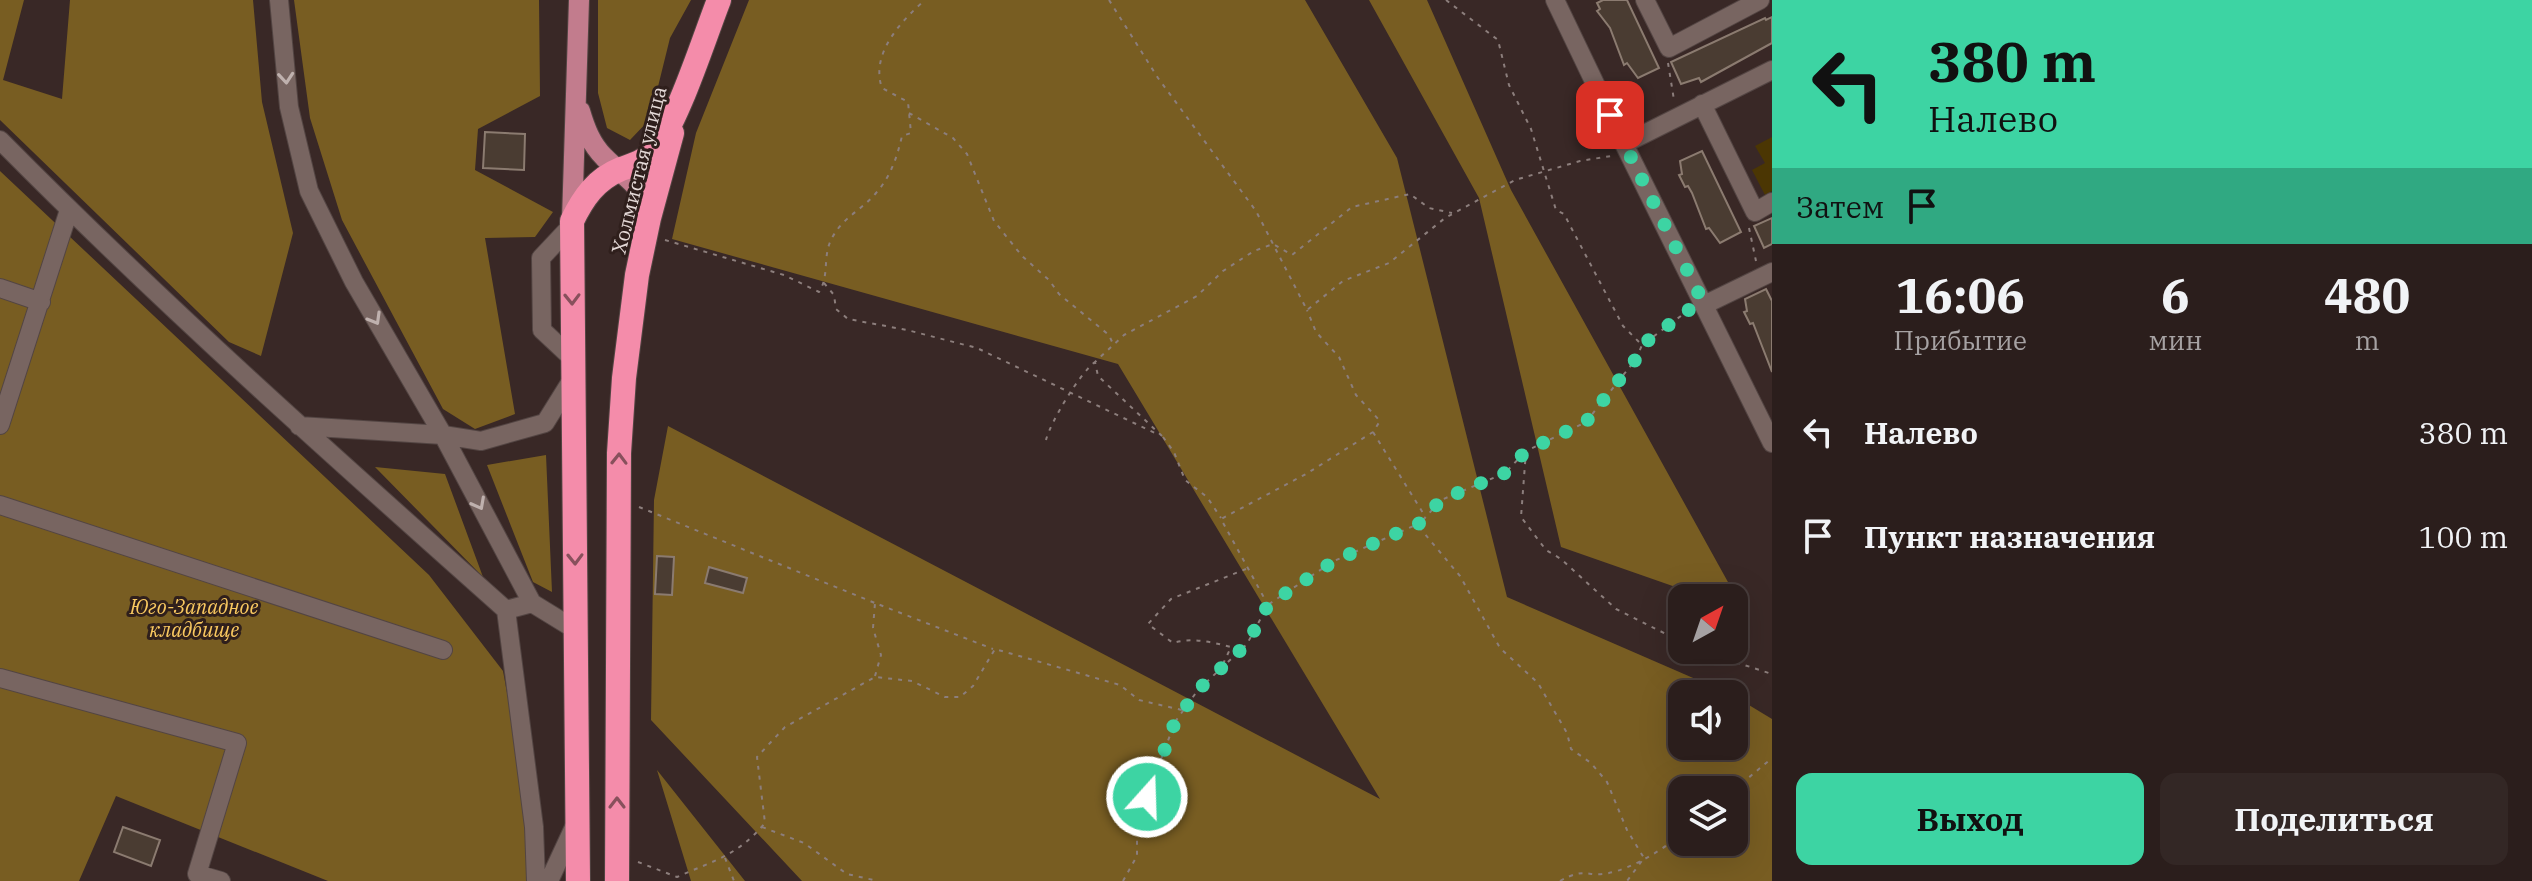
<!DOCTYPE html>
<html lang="ru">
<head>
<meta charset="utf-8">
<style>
	body { margin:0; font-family:"IBM Plex Serif",serif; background:#332725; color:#f1f3f6; height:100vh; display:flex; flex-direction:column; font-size:30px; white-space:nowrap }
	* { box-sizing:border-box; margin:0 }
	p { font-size:26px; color:#a6a2a3 }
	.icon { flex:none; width:44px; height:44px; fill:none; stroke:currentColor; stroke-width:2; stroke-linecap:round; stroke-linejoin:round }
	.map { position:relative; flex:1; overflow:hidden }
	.drawer { display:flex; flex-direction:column; background:#2b1e1c; width:760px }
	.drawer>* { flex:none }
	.hud { background:#3dd4a3; color:#111; overflow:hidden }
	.needle { width:52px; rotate:40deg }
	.tools { position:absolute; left:1668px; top:584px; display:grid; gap:16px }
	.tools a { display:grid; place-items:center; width:80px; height:80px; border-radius:16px; background:#2b1e1c; box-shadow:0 8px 32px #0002,0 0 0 2px #473c3b; font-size:40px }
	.pin { position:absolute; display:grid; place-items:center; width:68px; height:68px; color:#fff; margin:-34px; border-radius:16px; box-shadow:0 4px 12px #0006 }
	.me { position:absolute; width:88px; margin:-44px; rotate:20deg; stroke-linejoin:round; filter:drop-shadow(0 0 6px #0008) }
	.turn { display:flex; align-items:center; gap:28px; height:168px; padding:0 24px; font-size:36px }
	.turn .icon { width:104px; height:104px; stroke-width:2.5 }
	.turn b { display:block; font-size:56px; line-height:68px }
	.then { display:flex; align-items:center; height:76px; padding:0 24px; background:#0003; gap:16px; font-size:30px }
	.eta { display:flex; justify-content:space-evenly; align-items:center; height:136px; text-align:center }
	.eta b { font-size:48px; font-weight:700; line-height:56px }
	.action { display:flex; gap:16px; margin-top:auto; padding:16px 24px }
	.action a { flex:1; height:92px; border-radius:16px; background:#3dd4a3; color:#111; font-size:32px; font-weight:700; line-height:92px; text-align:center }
	.action a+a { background:#332725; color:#f1f3f6 }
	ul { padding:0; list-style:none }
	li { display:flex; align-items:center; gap:24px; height:104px; padding:0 24px }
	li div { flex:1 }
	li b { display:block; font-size:30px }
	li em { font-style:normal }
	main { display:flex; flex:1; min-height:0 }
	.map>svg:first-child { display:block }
	.green { fill:#4b3603 }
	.forest { fill:#785d22; fill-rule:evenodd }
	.building { fill:#4a3c32; stroke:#8b7b70; stroke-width:2 }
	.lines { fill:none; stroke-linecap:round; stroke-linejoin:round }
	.minor-casing { stroke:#534543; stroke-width:20 }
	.major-casing { stroke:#534543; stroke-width:22 }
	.highway-casing { stroke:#534543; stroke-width:26 }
	.path { stroke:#8c7e7c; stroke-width:2; stroke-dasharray:4 6; stroke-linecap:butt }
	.minor { stroke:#786561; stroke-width:18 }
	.major { stroke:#c27c8d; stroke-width:20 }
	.highway { stroke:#f48caa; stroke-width:24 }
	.oneway { stroke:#bfb1ae }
	.oneway2 { stroke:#88505c }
	.route { stroke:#3dd4a3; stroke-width:14; stroke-dasharray:0 25.2 }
	.labels { text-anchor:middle; stroke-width:6; stroke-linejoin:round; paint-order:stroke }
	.street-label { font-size:20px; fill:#e5dad8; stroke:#2f1f1c }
	.park-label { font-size:20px; font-style:italic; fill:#fac960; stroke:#2f1f1c }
</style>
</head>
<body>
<main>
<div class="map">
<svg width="1772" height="881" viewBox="0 0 1772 881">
	<rect width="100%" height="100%" fill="#392826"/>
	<path class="green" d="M1772,137V191L1765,195L1752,170L1765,163L1755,146Z"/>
	<path class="forest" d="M0,0H24L3,80L62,99L70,0H253L262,102L293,233L261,356L229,342L0,120Z
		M294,0H539L540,96L478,129L475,170L553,212L535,237L485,238L515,414L475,429L443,409L342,220L310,118Z
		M598,0H691L670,38L650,119L630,140L607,128L598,93Z
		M749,0H1305L1397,158L1507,597L1730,694H1682V746H1734V696L1772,719V881H802L651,720L654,500L668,426L1380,799L1118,364L672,239L696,133ZM1682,790H1734V842H1682Z
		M1369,0H1427L1511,190L1744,611L1734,607V598H1707L1561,547L1479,198Z
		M0,171L429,575L503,671L530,817L529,881H328L116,796L79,881H0Z
		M546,455L552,592L533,582L487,465Z
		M375,467L445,474L483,577Z
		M657,770L745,881H691Z"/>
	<path class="building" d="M1603,0H1627L1659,68L1638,78L1627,63L1624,65L1610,28L1597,11L1600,9L1597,3Z
		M1772,17V43L1701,82L1699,78L1681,84L1671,62L1765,18L1766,20Z
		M485,132L525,134L524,170L483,168Z
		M1702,151L1741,232L1720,243L1709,228L1706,229L1692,193L1688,186L1685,187L1679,175L1682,174L1680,161Z
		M1772,218V244L1764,248L1754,226Z
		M1766,289L1772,301V372L1753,323L1750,324L1744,312L1747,311L1745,299Z
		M657,556L674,557L672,595L655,594Z
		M709,567L747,578L743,593L705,583Z
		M123,827L160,840L151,866L114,852Z"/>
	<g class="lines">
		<g class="minor-casing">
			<path id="minor" d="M279,0L289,107L309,191L354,282L443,435L532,603
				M1555,0L1624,144
				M1645,0L1669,48L1760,0
				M1772,70L1624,144L1772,443
				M1702,104L1755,212L1772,202
				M0,140C162,304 334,457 506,610L532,603L576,630
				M572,225L541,258L542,330L573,359
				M0,288L41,302
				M1704,305L1772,272
				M0,425L69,210
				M299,426L443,435L481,441L545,423L573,378
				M0,505L443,650
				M506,610L534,827L536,881
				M0,678L237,743L197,874L221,881
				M549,881L575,825"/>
		</g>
		<g class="major-casing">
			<path id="major" d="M580,111C585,128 591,144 604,157C626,180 643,182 649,218
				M572,220L579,0"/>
		</g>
		<g class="highway-casing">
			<path id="highway" d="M578,881L572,221C583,198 596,179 621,169C633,165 644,162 653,152C677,124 704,38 719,0
				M617,881L619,453L624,378L637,275L649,218L672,133"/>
		</g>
		<path class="path" d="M1109,0L1158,78L1256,211L1307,310L1343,281L1389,263L1445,218L1515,180L1580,161L1611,156
			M1446,0L1498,40L1509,85L1531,129L1556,210L1564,214L1623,326L1641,344
			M1668,63L1674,100
			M909,113L953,138L967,154L994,221L1022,256L1049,280L1059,294L1109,335L1113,344
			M1749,228L1756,261
			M665,240L784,275L819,292C830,275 822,256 832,238C843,217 862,210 876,193C891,176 897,157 902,136L911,133L908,102L882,88C870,54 901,21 925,0
			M824,283L834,295L836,309L848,319L907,330L977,348L1157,434
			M1373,432L1423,513L1419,527L1460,576L1500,648L1538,683L1567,733L1571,749L1591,763L1607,782L1627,830L1644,858L1627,881
			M1162,436L1098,376L1095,362L1124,335L1197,296L1223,271L1254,251L1273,244L1292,255L1352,207L1410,194L1429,208L1452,213
			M1163,437L1174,452L1185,480L1207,497L1221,518
			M1046,440C1051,421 1080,373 1095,362
			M639,507L875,603
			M1423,520L1441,500L1505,473L1525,452
			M1269,604L1334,561L1418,524
			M1682,642L1616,609L1561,559L1546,550L1521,517L1526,451L1586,422L1636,359L1642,345L1689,310
			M1698,650L1772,674
			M1223,664L1231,647C1211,642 1193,637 1173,643L1148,624L1171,599L1246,569
			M875,676L881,655L873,628L875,603L993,649
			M1734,790L1772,758
			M762,827L804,843L847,874L878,881
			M725,858L734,881
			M638,862L677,877C715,860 737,856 765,823L757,757L785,727L875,677L912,681L945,697H960L973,686L995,649L1120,685L1139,700L1182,710
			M1123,881L1137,856V823L1175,722L1198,690L1247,644L1268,605L1221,519L1306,474L1373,432L1380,421L1356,395L1339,357L1316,332L1307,310
			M1560,881C1587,866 1586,878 1609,873C1630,869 1668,848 1682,832"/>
		<use href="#minor" class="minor"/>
		<use href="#major" class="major"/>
		<use href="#highway" class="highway"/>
	</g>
	<defs><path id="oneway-chevron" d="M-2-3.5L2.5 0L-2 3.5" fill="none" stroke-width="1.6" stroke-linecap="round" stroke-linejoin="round" transform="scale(2)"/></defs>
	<g class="oneway">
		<use href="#oneway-chevron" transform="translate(286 78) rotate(85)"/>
		<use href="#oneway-chevron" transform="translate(375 319) rotate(60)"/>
		<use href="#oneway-chevron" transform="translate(479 504) rotate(62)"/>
	</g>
	<g class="oneway2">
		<use href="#oneway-chevron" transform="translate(572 299) rotate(89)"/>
		<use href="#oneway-chevron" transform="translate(619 459) rotate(-89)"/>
		<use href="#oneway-chevron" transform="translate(575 559) rotate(89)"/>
		<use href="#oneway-chevron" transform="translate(617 803) rotate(-90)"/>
	</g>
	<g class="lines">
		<path class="route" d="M1147,797L1175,722L1198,690L1247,644L1268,605L1334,561L1420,523L1441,500L1505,473L1526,451L1586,422L1636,359L1642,345L1702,300L1610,115"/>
	</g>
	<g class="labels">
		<g class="street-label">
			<text transform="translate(639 170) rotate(-76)" y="7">Холмистая улица</text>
		</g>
		<g class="park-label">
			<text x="194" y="614">Юго-Западное<tspan x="194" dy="23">кладбище</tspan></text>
		</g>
	</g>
</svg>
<div class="tools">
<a><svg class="needle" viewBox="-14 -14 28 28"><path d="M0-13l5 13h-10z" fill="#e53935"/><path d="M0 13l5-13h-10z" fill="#a6a2a3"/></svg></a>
<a><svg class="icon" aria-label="sound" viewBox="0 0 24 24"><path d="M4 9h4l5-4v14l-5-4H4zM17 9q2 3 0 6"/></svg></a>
<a><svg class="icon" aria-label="layers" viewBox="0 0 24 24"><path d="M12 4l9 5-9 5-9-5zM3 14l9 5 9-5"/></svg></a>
</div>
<div class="pin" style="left:1610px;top:115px;background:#d93025"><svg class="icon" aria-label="arrive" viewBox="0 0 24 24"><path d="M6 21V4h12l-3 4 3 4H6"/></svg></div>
<svg class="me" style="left:1147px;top:797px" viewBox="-20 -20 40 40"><circle r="17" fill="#3dd4a3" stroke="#fff" stroke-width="3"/><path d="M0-11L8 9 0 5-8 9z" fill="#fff"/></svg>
</div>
<section class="drawer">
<div class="hud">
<div class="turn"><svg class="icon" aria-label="left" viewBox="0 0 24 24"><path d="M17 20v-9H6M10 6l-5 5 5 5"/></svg><div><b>380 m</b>Налево</div></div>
<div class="then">Затем<svg class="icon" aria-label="arrive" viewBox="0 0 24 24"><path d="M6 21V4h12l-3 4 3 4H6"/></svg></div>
</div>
<div class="eta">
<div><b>16:06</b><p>Прибытие</p></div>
<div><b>6</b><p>мин</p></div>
<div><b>480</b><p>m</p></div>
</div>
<ul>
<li><svg class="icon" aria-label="left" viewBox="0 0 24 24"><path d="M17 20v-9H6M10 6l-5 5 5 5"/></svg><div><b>Налево</b></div><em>380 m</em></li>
<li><svg class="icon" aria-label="arrive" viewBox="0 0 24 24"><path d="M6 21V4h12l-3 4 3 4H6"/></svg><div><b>Пункт назначения</b></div><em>100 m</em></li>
</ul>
<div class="action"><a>Выход</a><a>Поделиться</a></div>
</section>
</main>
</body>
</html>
